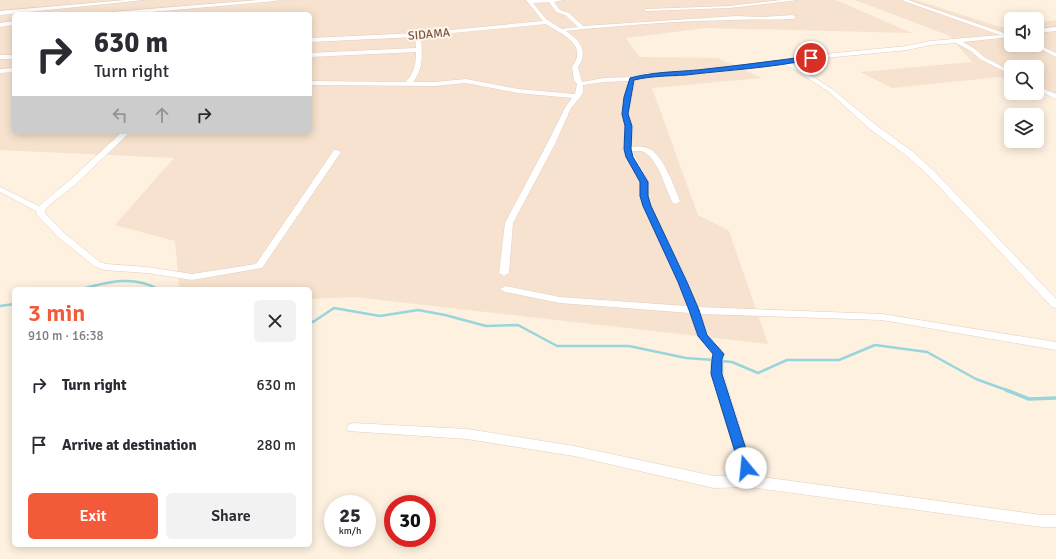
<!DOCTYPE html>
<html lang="en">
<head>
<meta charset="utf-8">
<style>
	body { margin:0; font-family:Signika,sans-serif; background:#f2f2f3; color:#2b2b33; height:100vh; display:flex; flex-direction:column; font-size:15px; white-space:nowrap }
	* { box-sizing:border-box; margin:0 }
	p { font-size:13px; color:#7c7c81 }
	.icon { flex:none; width:22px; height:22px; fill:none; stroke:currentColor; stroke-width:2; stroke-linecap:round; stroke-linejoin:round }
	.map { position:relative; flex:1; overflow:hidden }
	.sheet { position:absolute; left:12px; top:287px; width:300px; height:260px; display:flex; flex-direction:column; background:#fff; border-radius:6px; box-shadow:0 2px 10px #0003 }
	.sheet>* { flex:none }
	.top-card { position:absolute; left:12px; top:12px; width:300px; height:122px; border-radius:6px; box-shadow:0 2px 10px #0003; background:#fff; color:#2b2b33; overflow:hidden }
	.controls { position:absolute; left:1004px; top:12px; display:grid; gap:8px }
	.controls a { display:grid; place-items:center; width:40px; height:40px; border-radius:6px; background:#fff; box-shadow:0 2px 10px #0003; font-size:20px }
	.speed { position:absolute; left:324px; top:495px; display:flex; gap:8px; font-size:20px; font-weight:700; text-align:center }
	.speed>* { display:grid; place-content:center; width:52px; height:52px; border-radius:50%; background:#fff; box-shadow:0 2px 10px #0003; line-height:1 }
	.speed small { font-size:10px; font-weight:400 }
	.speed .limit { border:6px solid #d22; background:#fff; color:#111 }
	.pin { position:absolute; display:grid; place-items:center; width:34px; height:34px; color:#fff; margin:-17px; border:2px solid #fff; border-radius:50%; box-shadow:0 1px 4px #0007 }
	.me { position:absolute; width:44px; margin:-22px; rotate:343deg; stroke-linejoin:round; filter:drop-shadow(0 0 3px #0008) }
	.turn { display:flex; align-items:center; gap:14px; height:84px; padding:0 16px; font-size:18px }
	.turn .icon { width:52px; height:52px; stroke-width:2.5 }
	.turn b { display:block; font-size:28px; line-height:34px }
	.lanes { display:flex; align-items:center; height:38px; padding:0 16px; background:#0003; justify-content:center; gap:20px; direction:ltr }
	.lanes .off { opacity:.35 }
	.round { display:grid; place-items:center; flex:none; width:42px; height:42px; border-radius:6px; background:#f2f2f3 }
	.overview { display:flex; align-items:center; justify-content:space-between; height:68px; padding:0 16px }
	h1 { font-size:24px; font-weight:600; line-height:30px; color:#f35a3a }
	.action { display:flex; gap:8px; margin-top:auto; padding:8px 16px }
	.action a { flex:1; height:46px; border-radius:6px; background:#f35a3a; color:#fff; font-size:16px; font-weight:600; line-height:46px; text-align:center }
	.action a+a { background:#f2f2f3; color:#2b2b33 }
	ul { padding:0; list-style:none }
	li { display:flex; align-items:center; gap:12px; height:60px; padding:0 16px }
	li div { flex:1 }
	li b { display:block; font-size:15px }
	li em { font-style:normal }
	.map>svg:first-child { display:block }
	.residential { fill:#f6e2ce; fill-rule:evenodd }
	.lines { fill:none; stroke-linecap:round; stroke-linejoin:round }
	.stream-far1 { stroke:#98d5dc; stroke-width:2.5 }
	.stream { stroke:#98d5dc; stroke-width:3.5 }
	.minor-casing { stroke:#e5cebe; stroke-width:1 }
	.minor { fill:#fff; fill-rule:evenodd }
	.route { fill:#1a73e8; stroke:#114b97 }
	.labels { text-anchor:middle; stroke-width:4; stroke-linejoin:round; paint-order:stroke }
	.far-street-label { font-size:12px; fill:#775545; stroke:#fff5e8 }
</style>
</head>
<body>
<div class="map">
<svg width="1056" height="559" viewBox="0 0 1056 559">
	<rect width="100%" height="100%" fill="#fef1e0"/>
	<path class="residential" d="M0,0H836L912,33L706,28L626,38L639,57L718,58L762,78L652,88L698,215L729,231L768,344L354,297L310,299V289H200L179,287L175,241L115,225L174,158L0,150ZM14,14H310V132H14Z
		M855,0H916L1000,27L1011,26V45H1037V23L1056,20V98L1037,91V67H1011V81L1000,77L892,88L860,72L972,62L950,36Z"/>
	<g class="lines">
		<path class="stream-far1" d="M82,289C108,282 133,275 158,289
			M0,306L14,304
			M310,321L313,322L334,308L380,316L418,310L445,315L486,326L518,325L557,346H629L686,358L714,360
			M721,361L732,362L758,373L787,360H839L875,345L927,352L976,379L1009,391"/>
		<path class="stream" d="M1006,390L1029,399L1056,398"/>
		<g class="minor-casing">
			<path id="minor" d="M126,0H144L0,15V11Z
				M258,0H277L275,1L130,14H109L112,12Z
				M526,0H564L554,2L560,10L569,13L583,26L736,16L761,17L793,15L796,17L793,19C773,20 754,19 735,20C678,21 622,25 566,31C580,40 589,52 578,67L582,82L604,78L632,77L647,73L676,72L745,65L825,54L907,46L930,41L1000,35L901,0H908L1007,34L1011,33V37L963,42L975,49L984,57L1011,71V75L980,59L971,51L956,43L930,45L907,50L825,58L792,63L832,89L876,125L913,152L935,172L1056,299V308L1052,307L929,176L907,156L870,129L828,91L785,64L676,76L647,77L635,80L628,114L633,126L631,147C637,146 644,146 650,149C664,157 674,187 680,201L676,204L673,203C665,189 659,160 644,152C641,150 636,151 632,151L648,181V196L651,206L688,282L698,307L882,314L1056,342V350L882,320L701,314L708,335L725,354L723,359V373L755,476L1042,515H1056V527H1042L750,487L714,488L574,456L467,439L348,431L347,428L348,425L353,423L467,429L574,446L714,476H742L711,373V359L713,355L697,336L690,313L560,303L505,292L500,289L505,286L560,297L687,306L678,282L643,206L640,196V181L623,149L625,126L622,114L628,81L604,82L583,85V92L581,96L571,108L555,144L513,223L509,273L504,276L499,273L505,223L547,144L565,108L572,98L518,93L466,83L435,86L310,85V81L406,82C414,73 416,64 416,52L310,57V53L416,48L415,37L310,42V38L418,33L543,21ZM549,2L556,12L565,15L578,27L562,29L546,19L533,3ZM546,24C561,34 589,44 572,67L574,80L577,84L575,94L518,89L466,79L435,82H413C424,69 422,53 421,36Z
				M782,0H798L729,8L646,11L644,10L646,9L729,6Z
				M14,21V25L0,27V23Z
				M1056,27V31L1037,33V29Z
				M1037,44L1056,53V57L1032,45Z
				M0,55H14V59H0Z
				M14,68V72L0,73V69Z
				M1037,86L1056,94V99L1037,90Z
				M122,132H130L77,183L46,208L45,213L63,232L100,262L106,264L147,267L192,274L256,264L334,150H337L341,152L262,268L192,280L147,273L104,270L94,266L57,236L37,215L36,211L0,192V187L39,206L71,179Z"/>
		</g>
		<use href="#minor" class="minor"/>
	</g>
	<path class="route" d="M811,56L814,58L813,59C771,68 728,70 686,75C668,76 651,76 634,80L628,114L632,126L631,149L633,157L648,182V196L651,206L687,282L699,310L707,335L724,354L722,359V374L752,468L750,471L746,473L741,471L740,468L711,374L712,359L713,354L698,336L689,310L678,282L643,206L640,196V182L626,157L624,149L625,126L622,114L624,97L630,78C652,72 674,72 697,70C735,66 773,61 811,56Z"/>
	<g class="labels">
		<g class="far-street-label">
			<text transform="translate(429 34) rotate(-5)" y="4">SIDAMA</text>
		</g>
	</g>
</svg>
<div class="controls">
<a><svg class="icon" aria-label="sound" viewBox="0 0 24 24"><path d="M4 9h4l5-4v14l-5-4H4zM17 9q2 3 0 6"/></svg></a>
<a><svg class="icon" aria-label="search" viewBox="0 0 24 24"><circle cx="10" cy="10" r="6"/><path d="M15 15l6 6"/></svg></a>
<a><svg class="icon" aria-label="layers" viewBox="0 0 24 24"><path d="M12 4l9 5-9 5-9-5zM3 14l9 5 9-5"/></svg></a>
</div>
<div class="speed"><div>25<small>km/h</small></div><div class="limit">30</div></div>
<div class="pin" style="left:811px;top:58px;background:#d93025"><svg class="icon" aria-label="arrive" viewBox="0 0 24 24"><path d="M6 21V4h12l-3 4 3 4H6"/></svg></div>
<svg class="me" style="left:746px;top:468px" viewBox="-20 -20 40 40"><circle r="19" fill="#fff"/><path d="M0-13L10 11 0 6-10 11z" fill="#1a73e8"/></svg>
<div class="top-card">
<div class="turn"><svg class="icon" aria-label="right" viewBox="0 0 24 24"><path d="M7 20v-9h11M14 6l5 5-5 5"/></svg><div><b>630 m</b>Turn right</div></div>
<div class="lanes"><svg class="icon off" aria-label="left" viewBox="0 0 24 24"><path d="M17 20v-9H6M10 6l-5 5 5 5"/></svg><svg class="icon off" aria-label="ahead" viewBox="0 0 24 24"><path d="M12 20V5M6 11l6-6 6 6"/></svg><svg class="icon" aria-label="right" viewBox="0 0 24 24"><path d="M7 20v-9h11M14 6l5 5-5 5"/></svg></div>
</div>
<section class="sheet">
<div class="overview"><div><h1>3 min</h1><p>910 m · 16:38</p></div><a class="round"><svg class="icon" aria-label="close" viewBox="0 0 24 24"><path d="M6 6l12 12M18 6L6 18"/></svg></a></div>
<ul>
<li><svg class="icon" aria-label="right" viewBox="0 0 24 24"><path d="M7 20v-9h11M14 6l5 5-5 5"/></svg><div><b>Turn right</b></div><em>630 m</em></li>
<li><svg class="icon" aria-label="arrive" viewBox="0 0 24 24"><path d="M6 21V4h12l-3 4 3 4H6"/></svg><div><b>Arrive at destination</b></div><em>280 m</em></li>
</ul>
<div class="action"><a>Exit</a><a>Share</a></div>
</section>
</div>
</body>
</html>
